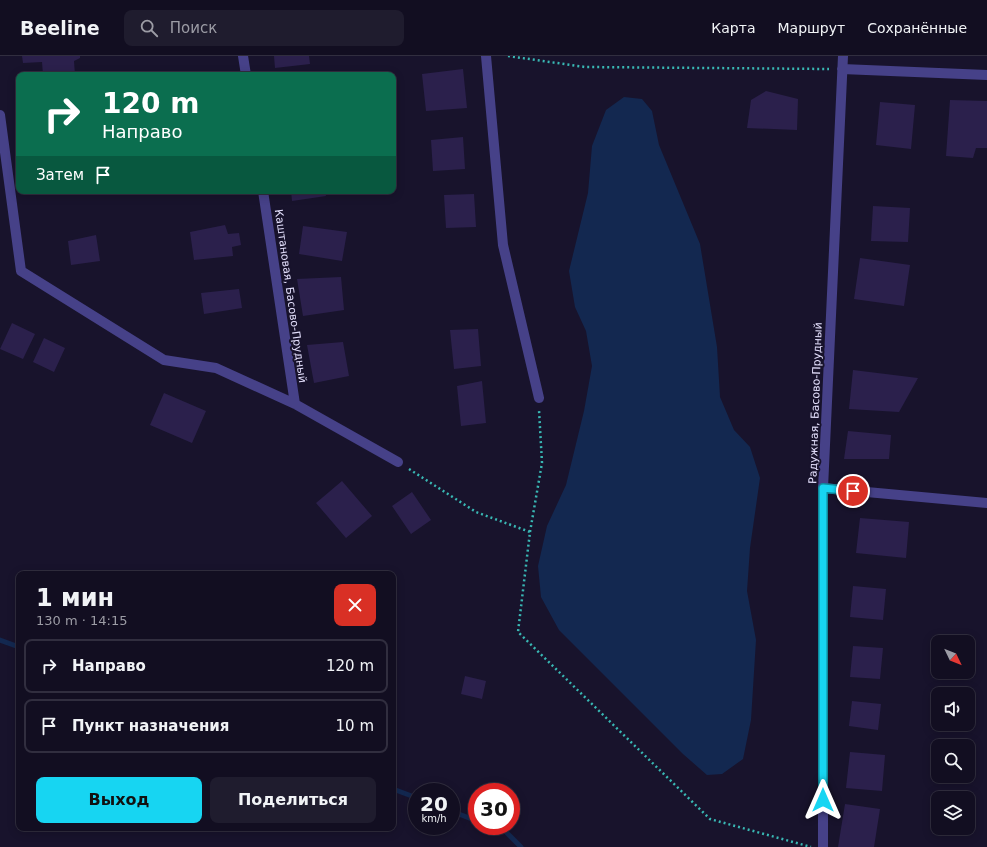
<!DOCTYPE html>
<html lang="ru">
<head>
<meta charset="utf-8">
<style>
	body { margin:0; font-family:"DejaVu Sans",sans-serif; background:#1f1c2e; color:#f1f3f6; height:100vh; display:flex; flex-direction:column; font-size:15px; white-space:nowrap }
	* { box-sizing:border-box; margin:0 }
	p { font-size:13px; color:#9c9ca5 }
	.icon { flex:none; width:22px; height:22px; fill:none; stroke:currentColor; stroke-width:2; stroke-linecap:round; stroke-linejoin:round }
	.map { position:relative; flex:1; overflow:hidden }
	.details { position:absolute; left:16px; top:515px; width:380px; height:260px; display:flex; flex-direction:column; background:#120e21; border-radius:8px; box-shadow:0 2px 10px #0003,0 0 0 1px #312e3f }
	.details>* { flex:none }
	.banner { position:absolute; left:16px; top:16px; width:380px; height:122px; border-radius:8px; box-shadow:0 2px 10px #0003,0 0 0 1px #312e3f; background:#0b6e4f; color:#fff; overflow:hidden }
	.needle { width:26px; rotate:133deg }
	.tools { position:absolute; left:931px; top:579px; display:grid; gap:8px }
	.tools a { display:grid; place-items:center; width:44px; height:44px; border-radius:8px; background:#120e21; box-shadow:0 2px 10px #0003,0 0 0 1px #312e3f; font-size:20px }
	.speed { position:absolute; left:408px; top:727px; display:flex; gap:8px; font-size:20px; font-weight:700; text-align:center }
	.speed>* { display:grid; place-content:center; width:52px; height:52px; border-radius:50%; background:#120e21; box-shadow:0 2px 10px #0003,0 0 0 1px #312e3f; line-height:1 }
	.speed small { font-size:10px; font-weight:400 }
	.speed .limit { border:6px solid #d22; background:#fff; color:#111 }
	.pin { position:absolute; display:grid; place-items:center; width:34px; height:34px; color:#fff; margin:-17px; border:2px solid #fff; border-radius:50%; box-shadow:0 1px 4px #0007 }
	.me { position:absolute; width:44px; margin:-22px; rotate:0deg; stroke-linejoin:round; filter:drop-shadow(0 0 3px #0008) }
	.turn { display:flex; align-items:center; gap:14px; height:84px; padding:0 20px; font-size:18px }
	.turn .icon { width:52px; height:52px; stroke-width:2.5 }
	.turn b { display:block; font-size:28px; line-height:34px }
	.then { display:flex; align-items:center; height:38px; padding:0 20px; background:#0003; gap:8px; font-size:15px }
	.round { display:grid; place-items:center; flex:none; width:42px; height:42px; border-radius:8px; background:#1f1c2e }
	.overview { display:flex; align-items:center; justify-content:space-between; height:68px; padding:0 20px }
	h1 { font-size:24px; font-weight:700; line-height:30px }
	.action { display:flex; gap:8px; margin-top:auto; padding:8px 20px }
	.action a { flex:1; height:46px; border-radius:8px; background:#17d5f2; color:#111; font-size:16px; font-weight:700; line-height:46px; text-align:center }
	.action a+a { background:#1f1c2e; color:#f1f3f6 }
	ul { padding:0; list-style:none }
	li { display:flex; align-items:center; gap:12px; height:54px; margin:0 8px 6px; padding:0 12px; border:2px solid #312e3f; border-radius:8px }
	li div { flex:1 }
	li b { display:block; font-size:15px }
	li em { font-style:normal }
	header { display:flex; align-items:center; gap:24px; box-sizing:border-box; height:56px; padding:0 20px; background:#120e21; border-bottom:1px solid #312e3f }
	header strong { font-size:19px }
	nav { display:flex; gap:22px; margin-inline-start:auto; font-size:14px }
	.search { width:280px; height:36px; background:#1f1c2e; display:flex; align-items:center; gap:10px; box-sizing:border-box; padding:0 14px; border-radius:8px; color:#9c9ca5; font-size:15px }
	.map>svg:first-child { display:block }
	.water { fill:#132850 }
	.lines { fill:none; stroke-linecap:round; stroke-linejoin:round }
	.stream { stroke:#132850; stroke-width:5 }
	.building { fill:#2b204c }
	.path { stroke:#39b8b4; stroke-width:2.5; stroke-dasharray:2 3; stroke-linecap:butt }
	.street { stroke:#464188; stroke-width:10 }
	.route-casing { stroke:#0f8a9d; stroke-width:10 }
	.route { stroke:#17d5f2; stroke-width:7 }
	.labels { text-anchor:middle; stroke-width:4; stroke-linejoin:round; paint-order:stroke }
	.street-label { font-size:11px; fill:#e4e0fd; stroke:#18132c }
</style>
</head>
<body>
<header>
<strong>Beeline</strong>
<div class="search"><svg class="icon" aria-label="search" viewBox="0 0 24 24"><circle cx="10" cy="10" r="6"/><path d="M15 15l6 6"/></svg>Поиск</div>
<nav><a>Карта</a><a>Маршрут</a><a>Сохранённые</a></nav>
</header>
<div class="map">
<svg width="987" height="791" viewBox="0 0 987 791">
	<rect width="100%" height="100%" fill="#18132c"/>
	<path class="water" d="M624,41L642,43L652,55L659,89L700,188L717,291L720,341L734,374L750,391L760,422L750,492L747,535L756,584L751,664L743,703L722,718L707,719L683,698L559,574L541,541L538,510L547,470L566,429L584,355L592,310L586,275L575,251L569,215L588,137L592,90L606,54Z"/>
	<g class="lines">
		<path class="stream" d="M0,584L19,591
			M393,733L417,742
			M451,755L477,765
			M490,770L506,776L521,791"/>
	</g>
	<path class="building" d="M22,0H80V2L74,5L75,19H43L42,6L23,7Z
		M274,0H309L310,8L275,12Z
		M463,13L467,52L426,55L422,18Z
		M766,35L798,43L797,74L747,72L751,44Z
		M950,44L987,45V92H976L973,102L946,100Z
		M880,46L915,49L911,93L876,89Z
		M463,81L465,113L433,115L431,84Z
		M291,135H325L326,140L292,145Z
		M474,138L476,171L446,172L444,139Z
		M873,150L910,152L908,186L871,185Z
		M225,169L228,178L239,177L241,189L232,191L233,200L194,204L190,176Z
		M303,170L347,176L342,205L299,198Z
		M96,179L100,205L71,209L68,185Z
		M860,202L910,209L904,250L854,243Z
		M341,221L344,254L303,260L297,223Z
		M239,233L242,252L204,258L201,237Z
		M12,267L35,278L23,303L0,293Z
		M478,273L481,310L454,313L450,274Z
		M44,282L65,292L54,316L33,306Z
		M343,286L349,320L314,327L307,289Z
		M853,314L918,322L899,356L849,353Z
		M482,325L486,367L461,370L457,330Z
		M164,337L206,355L192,387L150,369Z
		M848,375L891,379L889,403H844Z
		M342,425L372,460L346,482L316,447Z
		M412,436L431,464L411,478L392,450Z
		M860,462L909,466L906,502L856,497Z
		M853,530L886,533L883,564L850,561Z
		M853,590L883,592L880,623L850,621Z
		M465,620L486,625L482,643L461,638Z
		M852,645L881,648L878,674L849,670Z
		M850,696L885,699L882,735L846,732Z
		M845,748L880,753L874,791H838Z"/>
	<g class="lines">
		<path class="path" d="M508,0L585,11L829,13
			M409,413L476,456L530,476L518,576L710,763L811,791
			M530,476L542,407L539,354"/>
		<path class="street" d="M243,0L246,19
			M486,0L503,189L539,342
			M842,13L987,19
			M0,59L21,215L164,304L216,312L295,348L398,406
			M263,135L295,348
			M823,432L987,447
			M823,791V432L843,0"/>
	</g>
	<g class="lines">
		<g class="route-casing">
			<path id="route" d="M823,744V432L853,435"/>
		</g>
		<use href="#route" class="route"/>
	</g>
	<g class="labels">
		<g class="street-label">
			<text transform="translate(291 240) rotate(82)" y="4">Каштановая, Басово-Прудный</text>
			<text transform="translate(815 347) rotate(-88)" y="4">Радужная, Басово-Прудный</text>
		</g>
	</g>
</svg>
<div class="tools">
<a><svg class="needle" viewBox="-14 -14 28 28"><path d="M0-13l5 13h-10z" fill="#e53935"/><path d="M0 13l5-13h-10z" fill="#9c9ca5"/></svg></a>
<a><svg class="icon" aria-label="sound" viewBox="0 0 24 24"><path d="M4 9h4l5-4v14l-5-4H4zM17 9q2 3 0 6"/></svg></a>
<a><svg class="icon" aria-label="search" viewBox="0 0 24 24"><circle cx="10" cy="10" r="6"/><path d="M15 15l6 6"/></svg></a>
<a><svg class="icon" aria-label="layers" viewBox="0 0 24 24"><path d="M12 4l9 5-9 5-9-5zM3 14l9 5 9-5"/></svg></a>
</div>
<div class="speed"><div>20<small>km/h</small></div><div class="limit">30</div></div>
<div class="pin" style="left:853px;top:435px;background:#d93025"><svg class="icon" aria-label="arrive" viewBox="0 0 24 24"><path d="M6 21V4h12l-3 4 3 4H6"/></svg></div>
<svg class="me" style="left:823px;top:744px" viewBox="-20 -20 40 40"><path d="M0-17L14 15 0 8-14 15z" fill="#17d5f2" stroke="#fff" stroke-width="4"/></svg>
<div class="banner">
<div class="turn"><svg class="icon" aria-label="right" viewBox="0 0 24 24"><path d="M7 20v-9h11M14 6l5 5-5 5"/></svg><div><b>120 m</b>Направо</div></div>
<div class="then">Затем<svg class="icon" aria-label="arrive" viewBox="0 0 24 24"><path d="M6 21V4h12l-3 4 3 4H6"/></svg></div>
</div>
<section class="details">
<div class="overview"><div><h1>1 мин</h1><p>130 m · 14:15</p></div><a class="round" style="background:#d93025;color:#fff"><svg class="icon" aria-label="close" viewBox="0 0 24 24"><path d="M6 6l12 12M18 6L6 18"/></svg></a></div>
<ul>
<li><svg class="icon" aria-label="right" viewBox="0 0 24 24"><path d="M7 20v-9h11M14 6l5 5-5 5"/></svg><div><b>Направо</b></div><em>120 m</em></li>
<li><svg class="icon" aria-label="arrive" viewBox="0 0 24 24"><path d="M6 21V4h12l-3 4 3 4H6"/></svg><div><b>Пункт назначения</b></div><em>10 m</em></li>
</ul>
<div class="action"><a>Выход</a><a>Поделиться</a></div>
</section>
</div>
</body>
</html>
